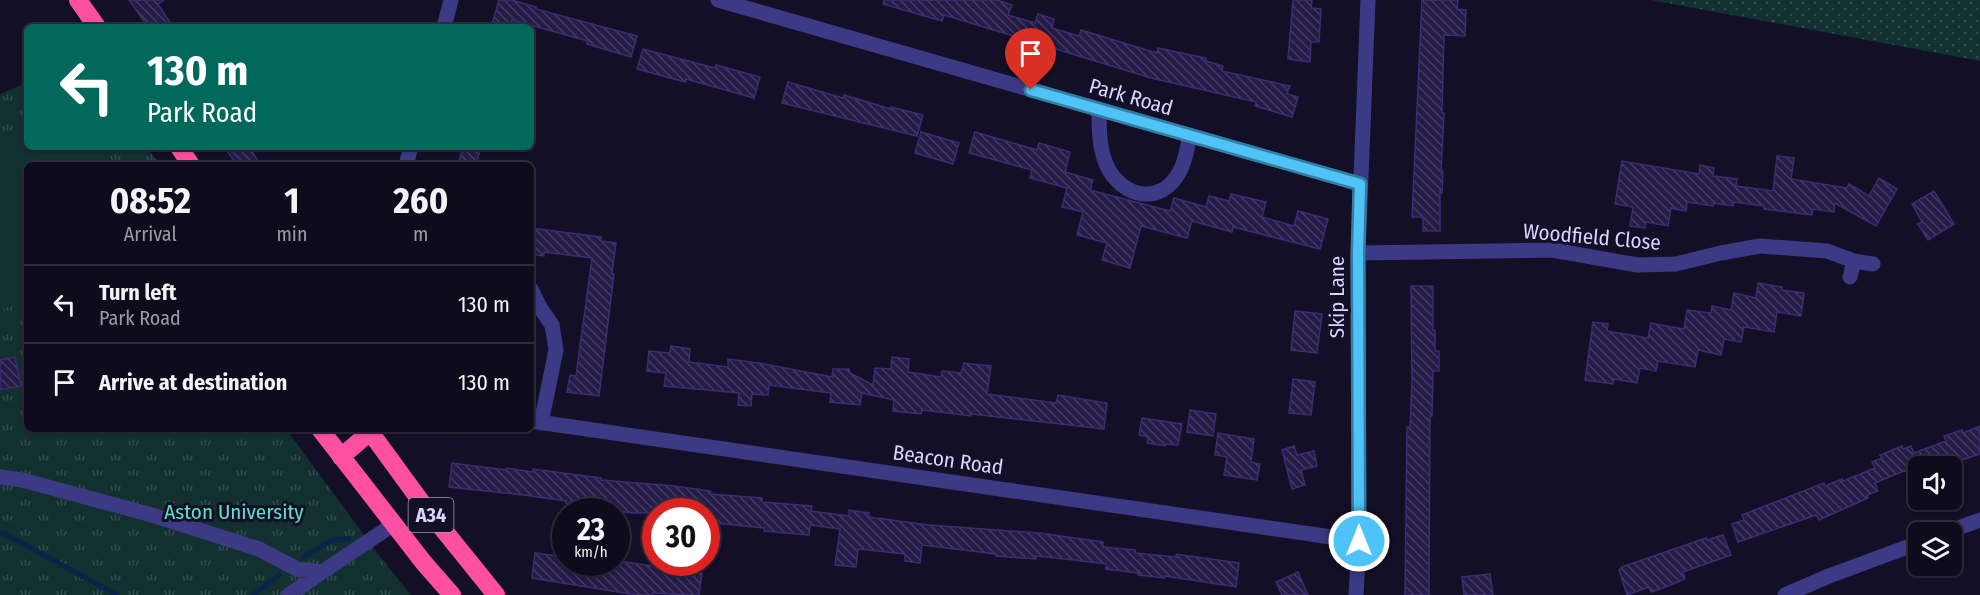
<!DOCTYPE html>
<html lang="en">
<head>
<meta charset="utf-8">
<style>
	body { margin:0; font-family:"Fira Sans Condensed",sans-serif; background:#1c1929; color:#f1f3f6; height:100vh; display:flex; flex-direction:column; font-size:22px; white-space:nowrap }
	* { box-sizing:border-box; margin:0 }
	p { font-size:20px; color:#9b9ba3 }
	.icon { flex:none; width:33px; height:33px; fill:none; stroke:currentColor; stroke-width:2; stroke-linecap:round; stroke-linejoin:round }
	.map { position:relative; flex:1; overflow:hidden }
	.side { position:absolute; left:24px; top:162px; width:510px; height:270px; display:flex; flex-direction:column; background:#0e0b1c; border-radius:9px; box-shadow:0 2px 4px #0004,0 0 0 2px #2e2b3b }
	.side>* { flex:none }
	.banner { position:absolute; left:24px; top:24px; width:510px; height:126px; border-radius:9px; box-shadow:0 2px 4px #0004,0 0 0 2px #2e2b3b; background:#00695c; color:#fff; overflow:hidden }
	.controls { position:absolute; left:1908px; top:456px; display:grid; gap:12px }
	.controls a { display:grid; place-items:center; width:54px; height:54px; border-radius:9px; background:#0e0b1c; box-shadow:0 2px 4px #0004,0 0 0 2px #2e2b3b; font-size:30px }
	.speed { position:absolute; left:552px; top:498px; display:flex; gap:12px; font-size:30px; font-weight:700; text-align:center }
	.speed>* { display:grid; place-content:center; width:78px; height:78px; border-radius:50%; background:#0e0b1c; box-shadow:0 2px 4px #0004,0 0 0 2px #2e2b3b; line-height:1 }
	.speed small { font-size:15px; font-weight:400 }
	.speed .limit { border:9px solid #d22; background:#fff; color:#111 }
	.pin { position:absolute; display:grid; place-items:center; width:51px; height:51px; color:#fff; margin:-62px -26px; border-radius:50% 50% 50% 0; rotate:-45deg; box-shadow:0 0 6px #0007 }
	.pin .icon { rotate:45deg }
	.me { position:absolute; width:66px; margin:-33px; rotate:0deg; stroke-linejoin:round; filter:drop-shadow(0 0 4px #0008) }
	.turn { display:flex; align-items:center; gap:21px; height:126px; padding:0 24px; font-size:27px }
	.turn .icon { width:78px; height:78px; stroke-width:2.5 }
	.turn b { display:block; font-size:42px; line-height:51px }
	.eta { display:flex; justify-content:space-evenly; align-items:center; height:102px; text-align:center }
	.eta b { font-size:36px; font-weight:700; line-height:42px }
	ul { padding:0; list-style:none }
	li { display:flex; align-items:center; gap:18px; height:78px; padding:0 24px; border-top:2px solid #2e2b3b }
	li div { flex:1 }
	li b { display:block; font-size:22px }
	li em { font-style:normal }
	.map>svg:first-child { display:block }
	.grass { fill:url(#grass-dots) }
	.park { fill:url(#park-tufts) }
	.pitch { fill:#12302f }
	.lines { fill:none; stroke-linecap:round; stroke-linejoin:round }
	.stream { stroke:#0c2248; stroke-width:5 }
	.building { fill:url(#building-back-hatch); stroke:#3b2d73; stroke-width:1.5 }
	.minor { stroke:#3d3a85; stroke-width:15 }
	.highway { stroke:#ff4fa3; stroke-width:18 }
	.route-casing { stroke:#337fa1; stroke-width:15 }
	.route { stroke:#4fc3f7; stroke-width:10 }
	.labels { text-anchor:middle; stroke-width:6; stroke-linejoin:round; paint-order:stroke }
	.shield { fill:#130f26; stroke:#9e99be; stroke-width:1.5 }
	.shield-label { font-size:20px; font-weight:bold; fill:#d9d4ff }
	.street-label { font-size:21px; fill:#d9d4ff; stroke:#130f26 }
	.park-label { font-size:21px; fill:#5fe0c0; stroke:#130f26 }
</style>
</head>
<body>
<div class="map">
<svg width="1980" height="595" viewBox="0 0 1980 595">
	<defs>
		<pattern id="grass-dots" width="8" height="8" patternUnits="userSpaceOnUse" patternTransform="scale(1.5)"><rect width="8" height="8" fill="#12302f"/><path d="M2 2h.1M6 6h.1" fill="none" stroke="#344d4e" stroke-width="1.8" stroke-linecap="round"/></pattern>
		<pattern id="park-tufts" width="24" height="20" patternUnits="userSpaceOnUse" patternTransform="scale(1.5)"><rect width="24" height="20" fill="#12302f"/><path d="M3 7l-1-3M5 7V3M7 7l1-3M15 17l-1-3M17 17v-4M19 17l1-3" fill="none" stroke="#344d4e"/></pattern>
		<pattern id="building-back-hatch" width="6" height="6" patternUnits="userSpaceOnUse" patternTransform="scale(1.5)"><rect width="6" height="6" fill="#241b47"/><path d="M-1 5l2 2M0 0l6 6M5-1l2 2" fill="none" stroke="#433b63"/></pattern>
	</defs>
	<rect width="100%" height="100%" fill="#130f26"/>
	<path class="grass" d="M1651,0H1980V61Z"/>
	<path class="park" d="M27,83V147H147L160,165H27V429H286L378,554L411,595H0V94Z"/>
	<path class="pitch" d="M27,124V147H102L109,165H27V300L0,310V135Z"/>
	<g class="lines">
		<path class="stream" d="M0,533L5,534L117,595
			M304,557L332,540L349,539
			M253,595L279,575"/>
	</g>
	<path class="building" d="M129,0H164L158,4L173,27H148Z
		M499,0H512L536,7V9L637,36L631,57L587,44L588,41L512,20L511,27H491Z
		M884,0H997L1012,5L1008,15L1035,23L1038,14L1054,19L1052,28L1079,36L1081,30L1157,53L1158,48L1206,58V61L1223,66L1222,71L1290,86L1287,94L1298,97L1292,117L1255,106L1256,102L1151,78L944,15L942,21L883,4Z
		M1293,0H1312L1311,8L1321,9L1319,42H1311L1310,62L1288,59Z
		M1422,0H1458L1457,9L1466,10L1465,36L1444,35L1442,113H1444L1441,171H1443L1442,193L1440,192V231H1423V217H1412Z
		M643,49L715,68L716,65L760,77L754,98L686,79L685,82L637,69Z
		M788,82L843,98L844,95L891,109V107L923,115L917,136L782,103Z
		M921,132L959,143L953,164L915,153Z
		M975,132L1037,150L1039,143L1070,152L1065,172L1093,180L1090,190L1170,211L1174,198L1206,207L1209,196L1229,201L1231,194L1266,202L1262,217L1294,226L1298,211L1328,219L1320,249L1233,227L1232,232L1192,221L1187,238L1141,226L1130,268L1102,260L1107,243L1077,235L1083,212L1062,207L1067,188L1030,178L1032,170L969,153Z
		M224,147H249L261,165H237Z
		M463,147H481L476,165H458Z
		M1777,156L1794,158L1791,179L1847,188L1849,184L1869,196L1879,178L1897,189L1876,226L1835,203L1834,212L1813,209L1812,215L1764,209V206L1734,202L1733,206L1714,203L1713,206L1687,202L1686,211L1671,208L1668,226L1646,222L1645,228L1630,226L1633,207L1615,204L1622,161L1699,174L1700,165L1714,168L1713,176L1737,179L1736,186L1773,191Z
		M1934,191L1954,224L1928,240L1918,224L1922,222L1912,204Z
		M531,228L601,237V241L616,243L612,274H614L599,396L567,392L570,375L576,376L592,258L544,252V256L531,254Z
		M1758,283L1782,287V290L1804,293L1801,316L1777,312L1774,332L1744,327L1741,342L1724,339L1721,355L1698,350L1695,367L1658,361L1656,371L1640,368L1637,383L1614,379L1613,384L1585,380L1593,322L1608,324L1607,331L1648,338L1651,323L1684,329L1687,310L1711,313L1712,306L1731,310L1734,293L1756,298Z
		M1411,286H1433V330H1435V351H1439V371H1433L1432,416H1430L1429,595H1405L1407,427H1410L1412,383Z
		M1295,311L1322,314L1317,353L1291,350Z
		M671,346L690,349L689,362L728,367V359L759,363L832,377L833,369H849L850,373L873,385L875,368L891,369L892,357L909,359L908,372L941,377L942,371L961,373L964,363L991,366L987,394L1056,403L1058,395L1107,403L1104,429L971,414V416L922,410L921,414L893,411L894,400L862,393L860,405L830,402L831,393L769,385L768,395L752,394L751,406L738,405L739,393L664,386L666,373L647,371L649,351L670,353Z
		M15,357L21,386L0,390V360Z
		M1293,379L1315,382L1311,415L1289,413Z
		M1190,410L1216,414L1213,436L1187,432Z
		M1142,418L1182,424L1178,445L1166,444L1165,446L1147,443L1148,437L1139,435Z
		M1980,426V454L1944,466H1918V498L1906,470L1875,483L1878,491L1867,495L1868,498L1819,520L1816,515L1738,542L1732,524L1744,520L1742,515L1824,483L1825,486L1842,479L1843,481L1875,468L1872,462L1882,458L1880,455L1902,446L1903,449L1911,446L1914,453L1946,441L1944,436L1962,430L1963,433Z
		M1218,433L1254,439L1251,462L1260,464L1257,480L1224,475L1227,457L1215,455Z
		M1294,446L1297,455L1314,451L1317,466L1301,470L1305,485L1292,489L1282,450Z
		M452,463L506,470V468L532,472L533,469L601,478V480L674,486L711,491L710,494L762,498V502L812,506L811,511L849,516V510L869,513V517L929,525L1039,533L1103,542V547L1135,550V553L1176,557V554L1239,563L1236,587L1165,576V578L1138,575V573L1106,569V564L1074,560L1036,556V559L996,556V554L922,545L920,563L905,561V554L858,549L856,567L835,565L840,529L810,525L809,535L764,531V528L714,523V521L706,520V512L633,513L600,509L601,507L566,503V501L524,495L449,487Z
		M1723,535L1731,555L1683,572L1685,579L1663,588L1651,592L1649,587L1627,595L1619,570L1622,567L1706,538L1707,540Z
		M535,553L566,557V562H625L702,573L699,595L653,593L652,595H637L532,578Z
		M1298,572L1308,595H1282L1276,582Z
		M1490,574L1493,595H1464L1462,577Z"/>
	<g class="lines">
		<path class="minor" d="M718,0L1360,184
			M444,27L451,0
			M1099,109C1099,127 1099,147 1106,164C1121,198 1161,207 1180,171C1186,160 1187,147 1190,135
			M406,165L411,147
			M1358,253L1552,250L1638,265L1676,264L1721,253L1760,246L1827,251L1854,261L1873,264
			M1850,277L1854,261
			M531,289L541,309L552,325L556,350L541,423
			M531,421L1359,541
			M0,477L22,480L152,515L259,549L297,569L322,572L394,524
			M1947,532L1980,520
			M289,595L322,572
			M1356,595L1359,541L1358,253L1368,0
			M1785,595L1829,576L1918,543"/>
		<path class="highway" d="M78,0L97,27
			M179,147L191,165
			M320,429L424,563L452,595
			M368,429L422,503L496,595
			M341,457L370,432"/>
	</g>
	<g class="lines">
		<g class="route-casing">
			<path id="route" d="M1031,90L1360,184L1358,253L1359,541"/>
		</g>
		<use href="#route" class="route"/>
	</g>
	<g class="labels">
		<rect class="shield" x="408.5" y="498" width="45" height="34" rx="4.5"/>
		<g class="shield-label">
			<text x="431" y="522">A34</text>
		</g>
		<g class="street-label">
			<text transform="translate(1131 97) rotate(16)" y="7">Park Road</text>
			<text transform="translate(1592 237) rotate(5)" y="7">Woodfield Close</text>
			<text transform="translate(1337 297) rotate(-90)" y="7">Skip Lane</text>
			<text transform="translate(948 460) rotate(8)" y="7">Beacon Road</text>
		</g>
		<g class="park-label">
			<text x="234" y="519">Aston University</text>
		</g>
	</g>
</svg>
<div class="controls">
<a><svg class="icon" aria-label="sound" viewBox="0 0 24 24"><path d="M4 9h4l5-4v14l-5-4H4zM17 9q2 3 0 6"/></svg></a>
<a><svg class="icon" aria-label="layers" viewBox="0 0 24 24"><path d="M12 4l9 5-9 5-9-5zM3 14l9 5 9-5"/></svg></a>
</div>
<div class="speed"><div>23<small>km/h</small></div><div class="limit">30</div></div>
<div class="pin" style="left:1031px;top:90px;background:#d93025"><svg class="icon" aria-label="arrive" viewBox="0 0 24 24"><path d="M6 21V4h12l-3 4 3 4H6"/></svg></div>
<svg class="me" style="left:1359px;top:541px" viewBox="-20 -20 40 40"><circle r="17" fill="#4fc3f7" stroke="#fff" stroke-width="3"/><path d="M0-11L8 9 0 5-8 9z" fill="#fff"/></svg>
<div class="banner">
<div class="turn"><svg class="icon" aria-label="left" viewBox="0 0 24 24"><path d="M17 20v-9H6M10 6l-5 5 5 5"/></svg><div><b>130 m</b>Park Road</div></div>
</div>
<section class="side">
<div class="eta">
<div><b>08:52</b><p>Arrival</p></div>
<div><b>1</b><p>min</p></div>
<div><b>260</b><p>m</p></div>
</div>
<ul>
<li><svg class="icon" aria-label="left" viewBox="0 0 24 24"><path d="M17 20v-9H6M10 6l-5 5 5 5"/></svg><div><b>Turn left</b><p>Park Road</p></div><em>130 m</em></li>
<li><svg class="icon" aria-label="arrive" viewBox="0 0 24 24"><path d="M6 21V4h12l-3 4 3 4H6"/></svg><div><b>Arrive at destination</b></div><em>130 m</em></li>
</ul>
</section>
</div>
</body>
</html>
